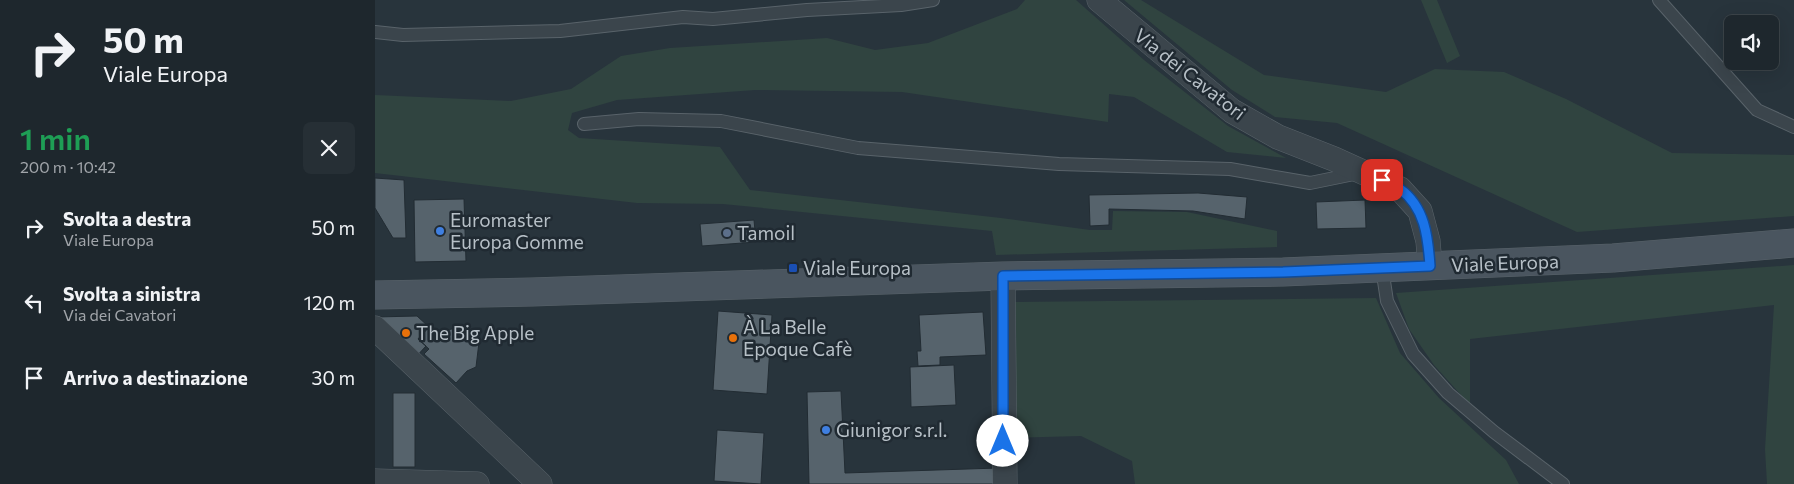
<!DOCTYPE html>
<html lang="it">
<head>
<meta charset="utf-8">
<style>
	body { margin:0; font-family:Commissioner,sans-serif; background:#262f35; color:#f1f3f6; height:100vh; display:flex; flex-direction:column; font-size:19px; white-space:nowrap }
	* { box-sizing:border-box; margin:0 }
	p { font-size:16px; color:#a1a5aa }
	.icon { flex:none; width:28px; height:28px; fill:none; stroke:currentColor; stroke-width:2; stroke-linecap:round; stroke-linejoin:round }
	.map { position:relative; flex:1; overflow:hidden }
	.sheet { display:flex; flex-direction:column; background:#1e272d; width:375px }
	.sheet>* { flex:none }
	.banner { background:#1e272d; color:#f1f3f6; overflow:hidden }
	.tools { position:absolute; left:1349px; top:15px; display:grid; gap:10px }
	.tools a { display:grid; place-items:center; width:55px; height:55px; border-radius:8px; background:#1e272d; box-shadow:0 5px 20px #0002,0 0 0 1px #3c4449; font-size:25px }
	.pin { position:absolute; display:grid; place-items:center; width:42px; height:42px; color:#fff; margin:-21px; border-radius:10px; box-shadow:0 2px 8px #0006 }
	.me { position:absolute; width:55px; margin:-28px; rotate:0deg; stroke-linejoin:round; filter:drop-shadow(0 0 4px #0008) }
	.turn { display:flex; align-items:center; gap:18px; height:105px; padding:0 20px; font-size:22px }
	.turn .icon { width:65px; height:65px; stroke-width:2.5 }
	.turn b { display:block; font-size:35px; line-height:42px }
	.round { display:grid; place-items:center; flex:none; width:52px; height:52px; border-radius:8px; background:#262f35 }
	.headline { display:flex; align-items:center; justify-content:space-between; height:85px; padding:0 20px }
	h1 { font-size:30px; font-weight:600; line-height:38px; color:#1e9e55 }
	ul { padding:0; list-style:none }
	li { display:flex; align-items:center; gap:15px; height:75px; padding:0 20px }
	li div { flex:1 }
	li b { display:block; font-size:19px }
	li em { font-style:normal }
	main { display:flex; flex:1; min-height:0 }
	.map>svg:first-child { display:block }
	.green { fill:#304440 }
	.building { fill:#56636c; stroke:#222c33 }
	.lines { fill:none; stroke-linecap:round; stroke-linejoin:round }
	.lane-casing { stroke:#59636a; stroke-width:14 }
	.street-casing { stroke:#59636a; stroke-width:25 }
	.secondary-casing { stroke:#59636a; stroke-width:29 }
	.lane { stroke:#3b454c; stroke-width:12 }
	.street { stroke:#3b454c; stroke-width:24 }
	.secondary { stroke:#4a555f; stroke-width:28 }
	.route-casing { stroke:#114b97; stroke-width:12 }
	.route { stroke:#1a73e8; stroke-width:9 }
	.shop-dot { fill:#3f7fe0; stroke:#202a32; stroke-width:2 }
	.service-dot { fill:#5c6f8a; stroke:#202a32; stroke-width:2 }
	.transit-dot { fill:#1a4fb4; stroke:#202a32; stroke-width:2 }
	.food-dot { fill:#e8710a; stroke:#202a32; stroke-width:2 }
	.labels { text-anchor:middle; stroke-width:5; stroke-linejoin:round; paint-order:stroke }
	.street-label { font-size:19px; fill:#b7c0c7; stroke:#202a32 }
	.poi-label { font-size:19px; fill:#b7c0c7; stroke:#202a32; text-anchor:start }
</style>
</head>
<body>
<main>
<section class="sheet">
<div class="banner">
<div class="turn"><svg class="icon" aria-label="right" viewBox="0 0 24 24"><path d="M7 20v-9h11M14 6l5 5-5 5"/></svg><div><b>50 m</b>Viale Europa</div></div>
</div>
<div class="headline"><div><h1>1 min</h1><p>200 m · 10:42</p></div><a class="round"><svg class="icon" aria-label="close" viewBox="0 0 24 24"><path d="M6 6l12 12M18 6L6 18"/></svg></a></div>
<ul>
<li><svg class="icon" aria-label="right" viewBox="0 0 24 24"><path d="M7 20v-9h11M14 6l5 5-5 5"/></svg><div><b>Svolta a destra</b><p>Viale Europa</p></div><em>50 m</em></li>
<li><svg class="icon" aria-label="left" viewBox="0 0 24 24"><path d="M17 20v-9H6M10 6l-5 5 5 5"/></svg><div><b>Svolta a sinistra</b><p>Via dei Cavatori</p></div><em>120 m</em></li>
<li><svg class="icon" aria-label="arrive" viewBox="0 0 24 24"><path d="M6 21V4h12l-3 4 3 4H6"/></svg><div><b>Arrivo a destinazione</b></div><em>30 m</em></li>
</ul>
</section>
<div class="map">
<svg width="1419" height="484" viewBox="0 0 1419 484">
	<rect width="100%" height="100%" fill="#28343c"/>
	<path class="green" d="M650,0H701L769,60L853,126L911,158L852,152L759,97L734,94L733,122L527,92L380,90L242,100L197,113L193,130L204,138L345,147L375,190L626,218L715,230H737L738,211L812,212L902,231V247L621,255L617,231L348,204L262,203L0,173V95L136,101L196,89L246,56L295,48L452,38L500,50L553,43L642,9Z
		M749,0H766L889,75L1011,92L1060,69L1129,72L1191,99L1297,153L1419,155V216L1202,232L962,123L900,117L857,90Z
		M1046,0H1062L1085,56L1072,63Z
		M1419,265V484H1392L1390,449L1399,305L1095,339V405L1059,365L1034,329L1021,293Z
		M1001,298L1025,353L1064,398L1131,460L1144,484H760L757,461L706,436L634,438V302Z"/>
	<path class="building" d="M0,178L29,180L31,238H18L0,208Z
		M823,193L872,197L870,219L818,211L734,209V225L715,226L714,195Z
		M89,199L91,261L40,262L39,200Z
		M990,200L991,228L942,229L941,202Z
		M379,220L381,242L327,246L325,224Z
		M343,311L397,315L392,394L338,390Z
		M608,312L611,355L565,357V365L543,366L542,351H546L544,315Z
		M42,316L54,327L43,339L51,346L39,359L0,317Z
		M54,327L64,336L76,329L105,334L101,367L92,371L81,383L49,354L54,349L43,339Z
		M579,365L581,405L536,407L535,367Z
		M466,391L470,473L623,468L624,484H434L432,392Z
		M18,393H40V467H18Z
		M342,430L389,433L386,484L339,481Z"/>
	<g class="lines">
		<g class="lane-casing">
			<path id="lane" d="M1284,0L1382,110L1419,127
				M0,32L28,35L185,31L308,17L338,19L432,10L526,5L558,0
				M209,124L264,119L346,121L483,148L684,164L855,169L935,183L984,173
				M1007,268L1012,301L1038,354L1073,393L1119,432L1188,484"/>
		</g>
		<g class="street-casing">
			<path id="street" d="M724,0L857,111L903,137L959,159L1025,189L1045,211L1053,241L1055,266
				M628,276L630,484
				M0,328L165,484
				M0,481L102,484"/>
		</g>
		<g class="secondary-casing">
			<path id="secondary" d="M0,295L157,292L628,276L908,272L1238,258L1419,243"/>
		</g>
		<use href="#lane" class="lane"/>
		<use href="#street" class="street"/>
		<use href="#secondary" class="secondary"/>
	</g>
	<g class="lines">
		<g class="route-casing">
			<path id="route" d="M628,441V276L908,272L1055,266C1053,237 1050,207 1025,189C1020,185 1013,183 1007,180"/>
		</g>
		<use href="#route" class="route"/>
	</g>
	<g class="shop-dot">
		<circle cx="65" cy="231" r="5"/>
		<circle cx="451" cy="430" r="5"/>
	</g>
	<circle class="service-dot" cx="352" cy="233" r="5"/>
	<rect class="transit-dot" x="413" y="263" width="10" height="10" rx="2.5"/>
	<g class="food-dot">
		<circle cx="31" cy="333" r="5"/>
		<circle cx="358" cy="338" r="5"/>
	</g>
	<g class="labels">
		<g class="street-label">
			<text transform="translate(815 74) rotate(38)" y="7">Via dei Cavatori</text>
			<text transform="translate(1130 263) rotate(-2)" y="7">Viale Europa</text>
		</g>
		<g class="poi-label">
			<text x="75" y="227">Euromaster<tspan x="75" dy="22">Europa Gomme</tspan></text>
			<text x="362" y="240">Tamoil</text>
			<text x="428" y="275">Viale Europa</text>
			<text x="368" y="334">À La Belle<tspan x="368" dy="22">Epoque Cafè</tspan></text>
			<text x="41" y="340">The Big Apple</text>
			<text x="461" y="437">Giunigor s.r.l.</text>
		</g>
	</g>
</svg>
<div class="tools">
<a><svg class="icon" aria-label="sound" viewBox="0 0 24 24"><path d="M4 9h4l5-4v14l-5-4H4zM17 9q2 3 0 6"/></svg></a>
</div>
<div class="pin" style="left:1007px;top:180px;background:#d93025"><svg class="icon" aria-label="arrive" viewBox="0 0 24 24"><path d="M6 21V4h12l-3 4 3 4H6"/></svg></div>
<svg class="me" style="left:628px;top:441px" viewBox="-20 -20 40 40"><circle r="19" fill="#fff"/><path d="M0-13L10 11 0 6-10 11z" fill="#1a73e8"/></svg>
</div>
</main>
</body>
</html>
